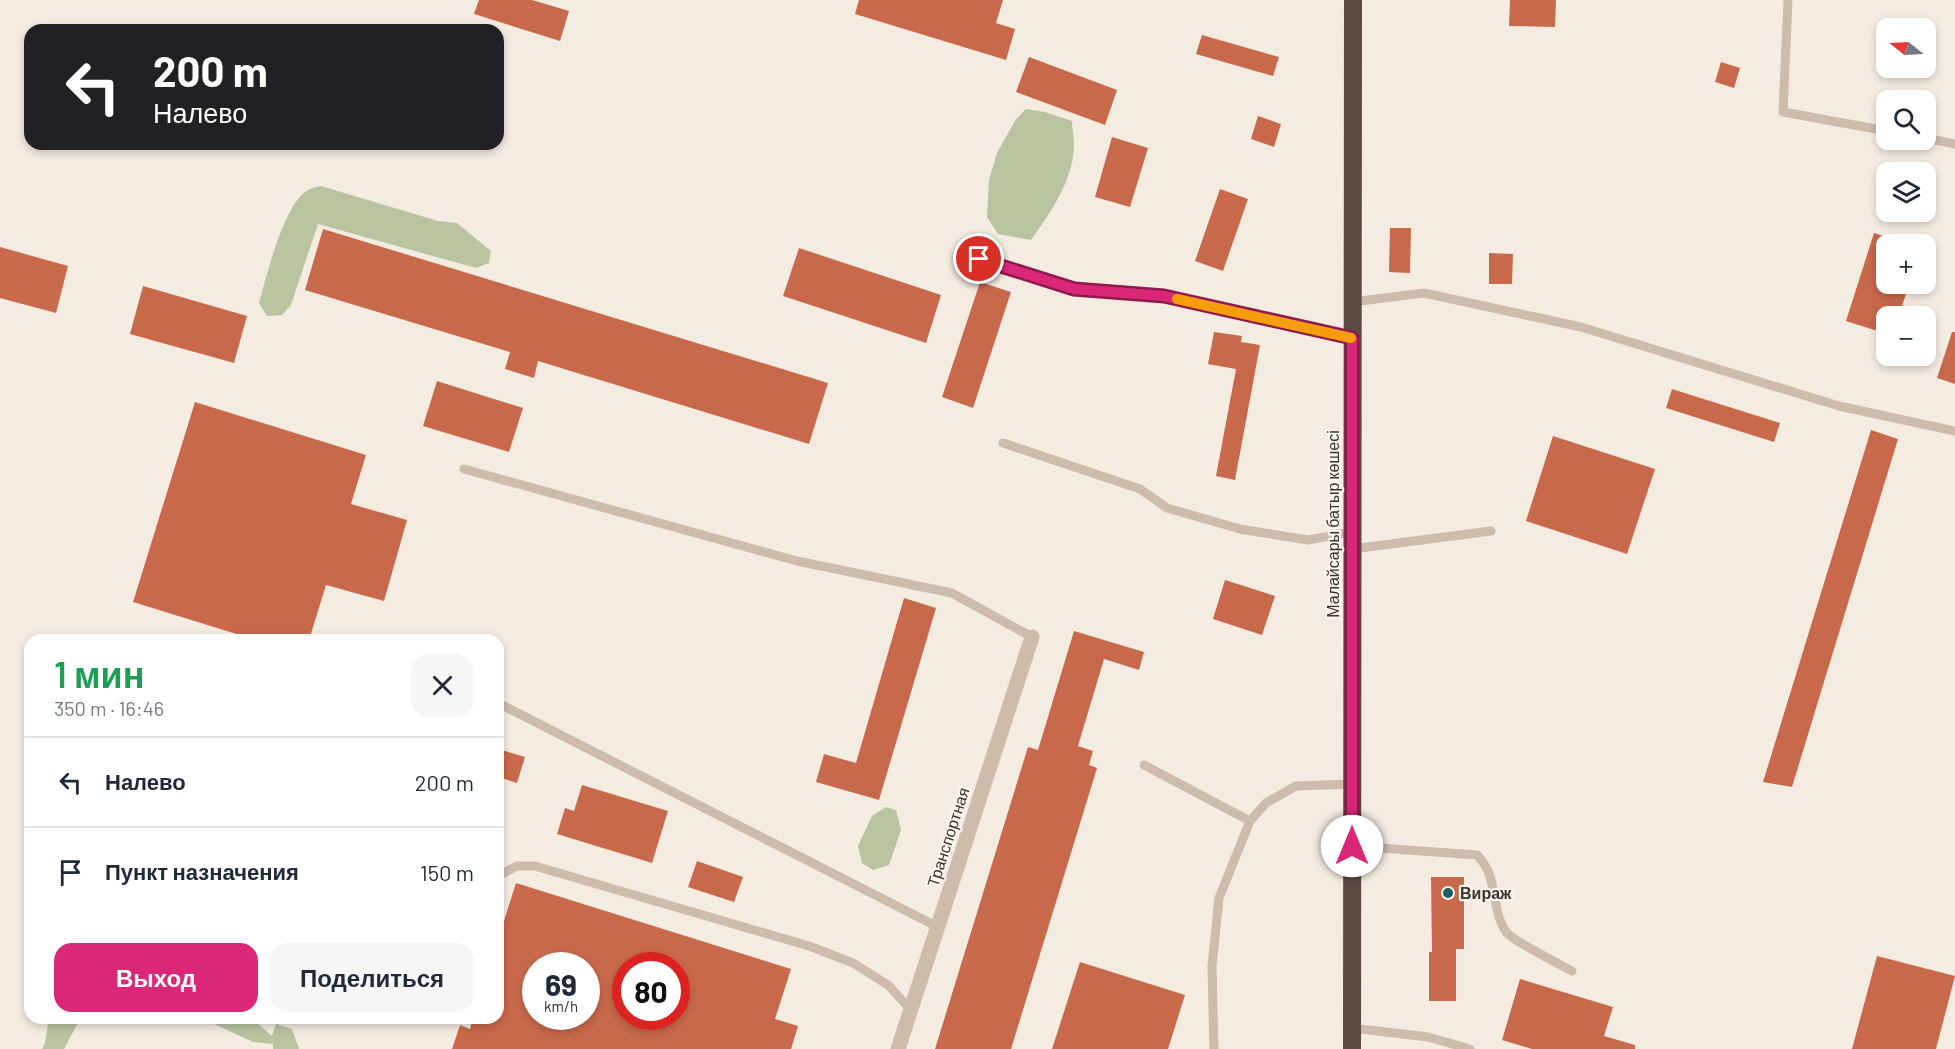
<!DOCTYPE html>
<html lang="ru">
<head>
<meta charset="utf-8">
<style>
	body { margin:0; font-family:Barlow,sans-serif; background:#f6f6f7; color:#1f2937; height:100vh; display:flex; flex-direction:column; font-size:22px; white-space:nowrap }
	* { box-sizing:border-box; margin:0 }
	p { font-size:20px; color:#747a83 }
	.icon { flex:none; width:33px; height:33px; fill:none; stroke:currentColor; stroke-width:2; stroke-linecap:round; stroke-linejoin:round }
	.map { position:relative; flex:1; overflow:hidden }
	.details { position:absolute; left:24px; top:634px; width:480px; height:390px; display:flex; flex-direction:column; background:#fff; border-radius:18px; box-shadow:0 3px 9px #0003 }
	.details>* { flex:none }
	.top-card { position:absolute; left:24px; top:24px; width:480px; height:126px; border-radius:18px; box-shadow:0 3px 9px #0003; background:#202124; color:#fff; overflow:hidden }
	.needle { width:39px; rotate:288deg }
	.tools { position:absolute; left:1876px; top:18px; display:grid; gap:12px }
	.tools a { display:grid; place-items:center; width:60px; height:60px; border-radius:12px; background:#fff; box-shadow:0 3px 9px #0003; font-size:30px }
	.speed { position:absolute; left:522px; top:952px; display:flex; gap:12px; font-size:30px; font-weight:700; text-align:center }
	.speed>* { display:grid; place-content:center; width:78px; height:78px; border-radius:50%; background:#fff; box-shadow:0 3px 9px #0003; line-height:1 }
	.speed small { font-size:15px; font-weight:400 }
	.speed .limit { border:9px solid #d22; background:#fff; color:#111 }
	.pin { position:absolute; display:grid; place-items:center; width:51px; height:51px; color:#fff; margin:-26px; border:3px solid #fff; border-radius:50%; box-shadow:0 2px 6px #0007 }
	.me { position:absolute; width:66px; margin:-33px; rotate:0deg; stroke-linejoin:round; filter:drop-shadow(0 0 4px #0008) }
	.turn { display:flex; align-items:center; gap:21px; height:126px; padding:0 30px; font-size:27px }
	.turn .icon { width:78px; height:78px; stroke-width:2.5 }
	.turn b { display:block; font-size:42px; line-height:51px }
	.round { display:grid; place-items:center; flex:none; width:63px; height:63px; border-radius:18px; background:#f6f6f7 }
	.headline { display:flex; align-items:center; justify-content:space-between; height:102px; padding:0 30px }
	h1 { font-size:36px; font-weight:600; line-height:45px; color:#1e9e55 }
	.cta { display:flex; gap:12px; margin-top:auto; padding:12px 30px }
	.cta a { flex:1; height:69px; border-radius:18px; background:#db2777; color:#fff; font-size:24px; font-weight:600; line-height:69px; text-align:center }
	.cta a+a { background:#f6f6f7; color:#1f2937 }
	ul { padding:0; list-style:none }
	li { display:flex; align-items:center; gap:18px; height:90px; padding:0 30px; border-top:2px solid #e0e1e3 }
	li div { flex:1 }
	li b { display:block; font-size:22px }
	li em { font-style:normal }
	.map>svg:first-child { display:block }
	.green { fill:#b8c4a0 }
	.building { fill:#c8694b; fill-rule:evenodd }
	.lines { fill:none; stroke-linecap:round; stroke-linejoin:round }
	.lane { stroke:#cdbbac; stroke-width:9 }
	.street { stroke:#cdbbac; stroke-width:15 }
	.highway { stroke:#5c4a42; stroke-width:18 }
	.route-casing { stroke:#8e194d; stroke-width:15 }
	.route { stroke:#db2777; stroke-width:10 }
	.slow { stroke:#f59e0b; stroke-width:10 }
	.poi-dot { fill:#1f5a5e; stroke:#fbf5ee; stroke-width:2 }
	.labels { text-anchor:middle; stroke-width:4.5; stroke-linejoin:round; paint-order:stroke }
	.street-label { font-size:16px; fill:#3b302b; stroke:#fbf5ee }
	.poi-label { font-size:16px; font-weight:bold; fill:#3b302b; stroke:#fbf5ee; text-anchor:start }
</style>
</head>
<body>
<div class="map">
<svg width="1955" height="1049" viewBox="0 0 1955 1049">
	<rect width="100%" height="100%" fill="#f4ebe1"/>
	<path class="green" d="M1026,109L1045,112L1072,121C1072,129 1074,137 1074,145C1073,181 1051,212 1031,240L998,234L987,217L989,180L997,153L1016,119Z
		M321,186L438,221L457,223L491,251L489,263L476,268L318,224L291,305L282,315L267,316L259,303C266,278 284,203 308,190C311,188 317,187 321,186Z
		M886,807L896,810L901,830L889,865L873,870L862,863L858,846L872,816Z
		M49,1019H80L64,1049H42L45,1043Z
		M218,1019H254L256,1022L272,1036L276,1024L292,1029L299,1049H273V1044L253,1042L214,1024Z"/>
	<path class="building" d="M479,0H532L569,11L560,41L474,14Z
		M859,0H1003L996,23L1015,29L1006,60L855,14Z
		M1510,0H1556L1555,27L1509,26Z
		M1202,35L1279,57L1273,76L1196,54Z
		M1029,57L1117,90L1105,125L1016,92Z
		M1721,62L1740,68L1734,88L1715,82Z
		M1258,116L1281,124L1274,147L1251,139Z
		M1112,137L1148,148L1130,207L1095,197Z
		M1220,189L1248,199L1223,271L1195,261Z
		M1390,228H1411L1410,273L1389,272Z
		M323,229L828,383L809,444L538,361L534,378L505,369L510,352L305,290Z
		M1874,233L1887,237V284H1909L1899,316H1887V334L1846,321Z
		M0,247L68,266L56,313L0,298Z
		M799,248L941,295L926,343L783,296Z
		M1489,253L1513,254L1512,284H1489Z
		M980,282L1011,292L973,408L942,397Z
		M143,286L247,316L234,363L130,334Z
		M1214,332L1242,336L1241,342L1260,345L1235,480L1216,476L1236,369L1208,364Z
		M1952,332H1955V384L1937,378Z
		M437,381L523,408L509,452L423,426Z
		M1672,389L1780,423L1774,442L1666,408Z
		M195,402L366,455L351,504L407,520L384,601L326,585L309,640H256L133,602Z
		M1871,430L1898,439L1792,787L1763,782Z
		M1553,436L1655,469L1627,554L1526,521Z
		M1225,580L1275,596L1262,635L1213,619Z
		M904,598L936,608L879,800L816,782L824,754L856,763Z
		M1074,631L1144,652L1139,670L1104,659L1078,746L1093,751L1089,765L1097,768L1011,1049H935L1028,747L1038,750Z
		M498,749L525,757L517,783L498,777Z
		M582,785L668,811L652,863L557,834L565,808L574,811Z
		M697,861L743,877L734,902L688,887Z
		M1431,877H1464V949H1456V1001H1429V952H1432Z
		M516,883L791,969L775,1019L798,1026L791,1049H452L460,1025L470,1029L473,1018H498V940ZM536,966H586V1017H536ZM626,966H676V1017H626Z
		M1877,956L1955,976L1936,1049H1852Z
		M1080,962L1185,995L1168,1049H1052Z
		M1520,979L1613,1007L1604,1036L1635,1045V1049H1532L1502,1040Z"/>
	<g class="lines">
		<path class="lane" d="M1788,0L1783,112L1887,131
			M1926,138L1955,144
			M979,259L1074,289L1164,296L1352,338
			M1352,302L1424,293L1581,327L1839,406L1955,431
			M1003,443L1140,489L1167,508L1240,529L1308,540L1352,532
			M464,469L797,561L952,593L1032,637
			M1352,549L1491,531
			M498,703L938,927
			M1144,765L1250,821
			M1352,846L1477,855C1500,878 1490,911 1507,933C1514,941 1559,964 1572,971
			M498,876L517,866H535L809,946L853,963L888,985L911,1010
			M1352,1028L1428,1037L1470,1049
			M1214,1049L1212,966L1219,898L1250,821L1266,803L1296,786L1352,784"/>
		<path class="street" d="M898,1049L1032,637"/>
		<path class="highway" d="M1352,1049L1353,0"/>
	</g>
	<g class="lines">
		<g class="route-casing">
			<path id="route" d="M979,259L1074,289L1164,296L1352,338V846"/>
		</g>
		<use href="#route" class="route"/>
		<path class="slow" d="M1177,299L1351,338"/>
	</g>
	<circle class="poi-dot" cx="1448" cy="893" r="6"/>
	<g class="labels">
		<g class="street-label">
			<text transform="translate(1333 524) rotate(-90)" y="6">Малайсары батыр көшесі</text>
			<text transform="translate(948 837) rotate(-72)" y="6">Транспортная</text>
		</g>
		<g class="poi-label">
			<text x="1460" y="899">Вираж</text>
		</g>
	</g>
</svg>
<div class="tools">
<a><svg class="needle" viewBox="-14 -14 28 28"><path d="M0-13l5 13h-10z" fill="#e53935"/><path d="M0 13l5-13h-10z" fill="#747a83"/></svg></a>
<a><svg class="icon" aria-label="search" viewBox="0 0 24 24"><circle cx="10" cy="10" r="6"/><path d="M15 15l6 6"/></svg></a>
<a><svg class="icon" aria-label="layers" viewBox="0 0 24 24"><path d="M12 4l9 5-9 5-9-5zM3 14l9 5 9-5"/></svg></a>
<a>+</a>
<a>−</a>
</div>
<div class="speed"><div>69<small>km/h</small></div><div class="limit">80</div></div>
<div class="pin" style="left:979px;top:259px;background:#d93025"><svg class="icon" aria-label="arrive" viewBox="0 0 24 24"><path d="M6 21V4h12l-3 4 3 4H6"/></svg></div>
<svg class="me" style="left:1352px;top:846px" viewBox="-20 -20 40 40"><circle r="19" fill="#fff"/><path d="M0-13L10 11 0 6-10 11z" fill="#db2777"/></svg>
<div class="top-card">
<div class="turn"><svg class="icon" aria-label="left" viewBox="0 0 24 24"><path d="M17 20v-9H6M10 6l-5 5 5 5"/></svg><div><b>200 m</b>Налево</div></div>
</div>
<section class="details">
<div class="headline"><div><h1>1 мин</h1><p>350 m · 16:46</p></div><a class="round"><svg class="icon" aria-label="close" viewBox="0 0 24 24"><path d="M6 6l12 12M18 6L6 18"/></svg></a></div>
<ul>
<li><svg class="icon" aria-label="left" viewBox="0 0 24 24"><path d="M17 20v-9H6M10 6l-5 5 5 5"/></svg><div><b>Налево</b></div><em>200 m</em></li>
<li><svg class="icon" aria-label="arrive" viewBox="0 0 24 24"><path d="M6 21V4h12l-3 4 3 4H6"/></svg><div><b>Пункт назначения</b></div><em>150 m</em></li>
</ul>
<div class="cta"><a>Выход</a><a>Поделиться</a></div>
</section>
</div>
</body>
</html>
